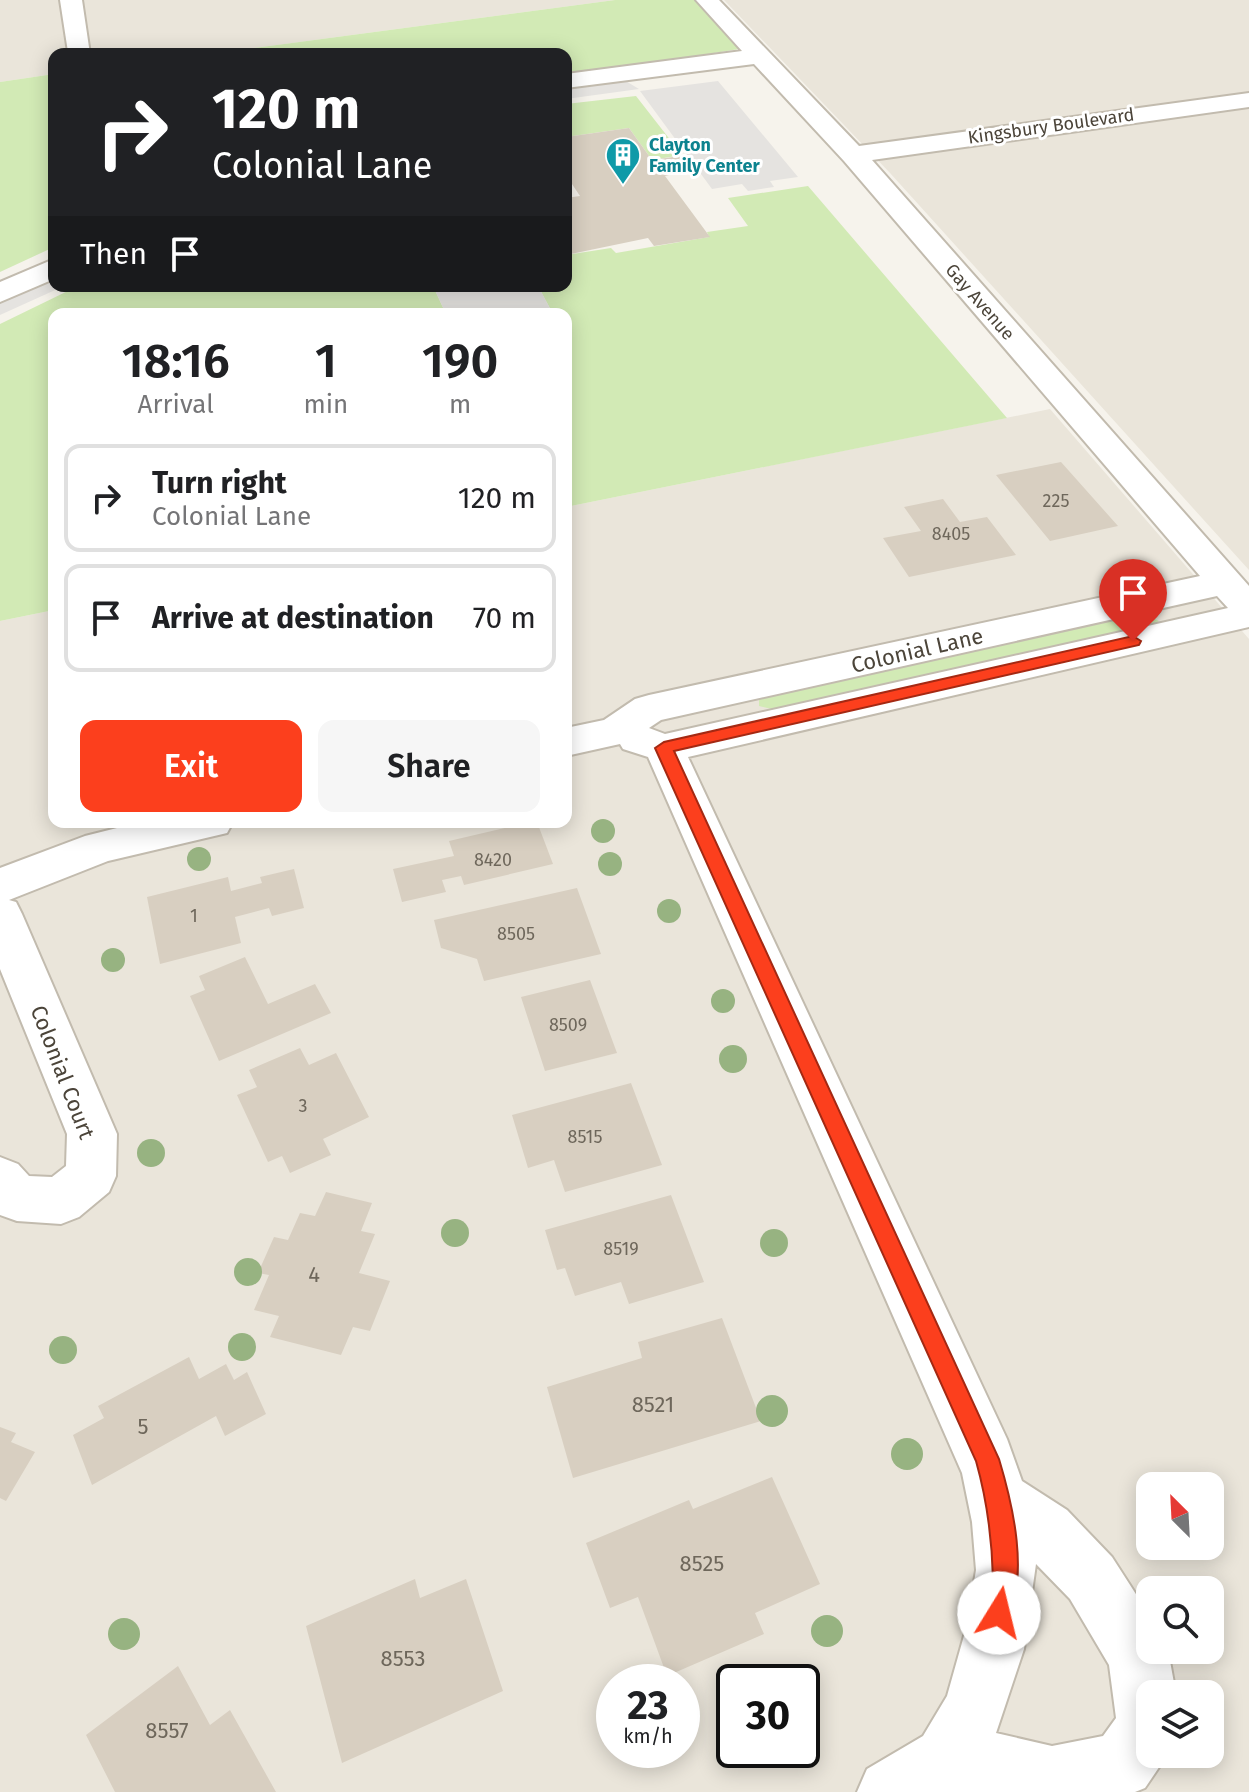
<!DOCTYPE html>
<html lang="en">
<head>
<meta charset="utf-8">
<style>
	body { margin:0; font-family:"Fira Sans",sans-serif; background:#f6f6f6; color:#202124; height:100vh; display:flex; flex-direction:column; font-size:30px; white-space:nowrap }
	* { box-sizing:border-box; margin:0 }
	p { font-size:26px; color:#757577 }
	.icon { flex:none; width:44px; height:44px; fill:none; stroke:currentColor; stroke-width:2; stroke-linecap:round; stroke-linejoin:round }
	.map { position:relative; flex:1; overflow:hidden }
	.drawer { position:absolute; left:48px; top:308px; width:524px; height:520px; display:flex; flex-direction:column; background:#fff; border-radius:16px; box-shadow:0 4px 20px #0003 }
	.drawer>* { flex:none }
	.hud { position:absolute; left:48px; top:48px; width:524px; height:244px; border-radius:16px; box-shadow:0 4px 20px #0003; background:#202124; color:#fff; overflow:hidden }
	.needle { width:52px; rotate:336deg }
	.tools { position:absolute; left:1136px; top:1472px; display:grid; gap:16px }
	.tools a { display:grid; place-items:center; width:88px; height:88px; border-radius:16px; background:#fff; box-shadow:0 4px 20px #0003; font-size:40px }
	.speed { position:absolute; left:596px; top:1664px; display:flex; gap:16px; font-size:40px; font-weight:700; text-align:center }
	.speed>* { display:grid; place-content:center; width:104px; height:104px; border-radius:50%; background:#fff; box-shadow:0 4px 20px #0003; line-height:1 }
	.speed small { font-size:20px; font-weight:400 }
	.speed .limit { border:4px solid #111; border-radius:12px; background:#fff; color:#111 }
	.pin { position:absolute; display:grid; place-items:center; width:68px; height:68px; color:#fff; margin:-82px -34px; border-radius:50% 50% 50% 0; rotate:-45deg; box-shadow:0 0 8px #0007 }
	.pin .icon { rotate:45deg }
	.me { position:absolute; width:88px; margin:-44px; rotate:9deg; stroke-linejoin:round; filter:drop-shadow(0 0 6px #0008) }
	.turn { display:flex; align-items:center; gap:28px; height:168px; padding:0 32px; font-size:36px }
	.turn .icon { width:104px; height:104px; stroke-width:2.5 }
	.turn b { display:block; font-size:56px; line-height:68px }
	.then { display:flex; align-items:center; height:76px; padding:0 32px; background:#0003; gap:16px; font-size:30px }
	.eta { display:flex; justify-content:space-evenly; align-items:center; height:136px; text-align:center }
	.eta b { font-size:48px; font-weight:600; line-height:56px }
	.primary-button { display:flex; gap:16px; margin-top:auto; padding:16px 32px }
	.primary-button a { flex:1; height:92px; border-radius:16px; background:#fc3f1d; color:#fff; font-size:32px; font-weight:600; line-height:92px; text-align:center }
	.primary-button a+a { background:#f6f6f6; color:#202124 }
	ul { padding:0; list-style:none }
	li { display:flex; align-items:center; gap:24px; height:108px; margin:0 16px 12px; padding:0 16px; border:4px solid #e0e0e0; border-radius:16px }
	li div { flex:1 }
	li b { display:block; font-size:30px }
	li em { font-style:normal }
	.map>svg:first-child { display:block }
	.residential { fill:#eae5da; fill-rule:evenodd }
	.green { fill:#d2eab5 }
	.parking { fill:#e5e3e0 }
	.building { fill:#d8cfc1 }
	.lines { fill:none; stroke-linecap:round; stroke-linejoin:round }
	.minor-casing { stroke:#c2bbae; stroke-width:4 }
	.minor { fill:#fff; fill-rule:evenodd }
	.tree { fill:#97b381 }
	.route { fill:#fc3f1d; stroke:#a42913; stroke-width:2 }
	.labels { text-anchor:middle; stroke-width:6; stroke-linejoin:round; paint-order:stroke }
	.far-street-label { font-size:18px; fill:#4b4439; stroke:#fff }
	.far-culture-label { font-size:18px; font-weight:bold; fill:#0d838f; stroke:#fff; text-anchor:start }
	.number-label { font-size:18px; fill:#6e675b }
	.street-label { font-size:22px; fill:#4b4439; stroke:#fff }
	.near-number-label { font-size:22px; fill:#6e675b }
</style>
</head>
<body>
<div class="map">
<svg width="1249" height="1792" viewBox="0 0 1249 1792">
	<rect width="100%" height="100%" fill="#f6f3ec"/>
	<path class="residential" d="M0,0H615L208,54H54V74L0,82Z
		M724,0H1249V570L890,173Z
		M1050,409L1249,639V1792H0V621L54,610V822H566V507ZM1150,1486H1210V1546H1150ZM1150,1590H1210V1650H1150ZM614,1682H682V1750H614ZM734,1682H802V1750H734ZM1150,1694H1210V1754H1150Z"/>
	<path class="green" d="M615,0H694L739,49L566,77V54H208Z
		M54,74V247L0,272V82Z
		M636,96L682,155L652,160L629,128L566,137V104Z
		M808,186L1007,418L566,507V314H553L538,286H566V255L611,248L616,253L709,237L707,232L748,226L728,198Z
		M78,286H433L446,314H54V610L0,621V324Z
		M1145,614L1159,621L1151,627L802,704L772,709L759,706V699L771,694Z"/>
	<path class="parking" d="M624,80L639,89L566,99V86Z
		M718,81L798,177L770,181L774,187L748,191L742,184L712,189L640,91Z
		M54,273V286H64L0,315V297Z
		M433,286H538L553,314H446Z"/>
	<path class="building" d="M629,128L652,160L680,156L687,167L665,170L669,175L665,176L710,237L654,246L648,238L566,255V198L580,196L566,175V137Z
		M1061,462L1118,526L1050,541L996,475Z
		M943,499L960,522L987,517L1016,555L909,577L883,538L921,531L904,507Z
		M530,822H537L553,864L464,885L461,876L442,880L446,892L402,902L393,869L454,856L449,841Z
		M294,869L304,908L272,916L269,908L235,917L241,943L160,964L147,897L228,877L231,891L262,883L260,877Z
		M577,888L601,954L484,981L477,959L441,948L434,920Z
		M245,957L268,1004L315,984L331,1013L219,1061L190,996L205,990L199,976Z
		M590,980L617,1053L545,1071L521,997Z
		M300,1048L309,1065L336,1053L369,1117L323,1139L331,1155L290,1173L282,1156L268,1162L237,1095L257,1087L249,1070Z
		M631,1083L662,1165L565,1192L554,1160L528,1168L512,1115Z
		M326,1192L372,1203L361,1231L375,1234L359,1273L390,1281L370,1331L353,1327L341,1355L270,1337L279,1316L254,1310L269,1275L258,1273L274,1237L288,1240L300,1213L315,1216Z
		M671,1195L704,1282L629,1304L621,1282L575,1296L565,1268L557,1270L545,1230Z
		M722,1318L761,1421L573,1478L547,1387L642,1358L638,1342Z
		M189,1357L199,1379L226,1364L234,1380L247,1372L266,1414L225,1436L216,1416L92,1485L73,1435L104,1418L98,1406Z
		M0,1427L16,1433L11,1442L35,1452L6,1501L0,1498Z
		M772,1477L820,1584L755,1613L764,1634L667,1676L638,1597L610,1608L586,1543L689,1500L693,1509Z
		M415,1579L420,1598L466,1579L503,1691L342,1763L306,1626Z
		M178,1666L210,1725L230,1710L276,1792H115L86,1735Z"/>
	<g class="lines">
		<g class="minor-casing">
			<path id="minor" d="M60,0H82L90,54L68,52Z
				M696,0H719L859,146L1249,93V107L872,160L1249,586V627L688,757L1007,1439L1022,1481L1067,1510L1112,1557L1150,1616V1650H1168L1176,1694H1150V1754H1168L1145,1788L1135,1792H857L867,1769L923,1736L947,1696L967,1625L976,1570L972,1522L962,1473L648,757L623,749L620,744L566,756V728L604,720L635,699L649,695L1200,576L844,161L754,64L566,88V74L742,51ZM1217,596L1228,608L665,734L649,728L661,720ZM1036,1564L1070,1599L1109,1665L1116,1718L1103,1736L1052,1746L996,1733L1024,1649Z
				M54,259V279L0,302V282Z
				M141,822H233L227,833L108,861L9,900L16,902L22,914L117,1134L116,1176L109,1192L79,1217L61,1224L17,1221L0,1215V1157L18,1164L29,1176L52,1177L66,1166L67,1134L0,969V868L85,836Z"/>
		</g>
		<use href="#minor" class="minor"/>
	</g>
	<g class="tree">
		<circle cx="603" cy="831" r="12"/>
		<circle cx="199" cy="859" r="12"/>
		<circle cx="610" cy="864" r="12"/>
		<circle cx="669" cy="911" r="12"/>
		<circle cx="113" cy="960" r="12"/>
		<circle cx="723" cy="1001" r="12"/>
		<circle cx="733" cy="1059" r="14"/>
		<circle cx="151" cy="1153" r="14"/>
		<circle cx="455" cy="1233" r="14"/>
		<circle cx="774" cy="1243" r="14"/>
		<circle cx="248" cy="1272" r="14"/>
		<circle cx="242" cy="1347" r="14"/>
		<circle cx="63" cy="1350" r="14"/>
		<circle cx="772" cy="1411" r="16"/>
		<circle cx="907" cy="1454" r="16"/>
		<circle cx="827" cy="1631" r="16"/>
		<circle cx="124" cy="1634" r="16"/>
	</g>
	<path class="route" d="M1133,636L1141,641L1139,645L674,751L999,1459C1014,1509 1028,1572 1008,1622L999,1626L990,1622C983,1607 993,1595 993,1579C992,1539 987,1500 976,1461L655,748L664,742Z"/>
	<defs>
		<g id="building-pin" transform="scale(1.8)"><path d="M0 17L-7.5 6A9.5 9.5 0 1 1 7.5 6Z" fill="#0f9aa8" stroke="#fff"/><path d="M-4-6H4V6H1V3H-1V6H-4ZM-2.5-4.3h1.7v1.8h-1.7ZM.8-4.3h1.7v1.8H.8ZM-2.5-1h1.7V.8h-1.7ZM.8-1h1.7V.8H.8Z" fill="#fff"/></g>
	</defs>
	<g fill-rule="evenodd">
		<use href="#building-pin" x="623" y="155"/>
	</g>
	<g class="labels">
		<g class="far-street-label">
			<text transform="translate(1051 126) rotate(-8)" y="6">Kingsbury Boulevard</text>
			<text transform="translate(980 302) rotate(49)" y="6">Gay Avenue</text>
		</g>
		<g class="far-culture-label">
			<text x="649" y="151">Clayton<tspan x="649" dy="21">Family Center</tspan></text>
		</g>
		<g class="number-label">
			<text x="1056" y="507">225</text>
			<text x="951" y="540">8405</text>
			<text x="493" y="866">8420</text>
			<text x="194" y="922">1</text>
			<text x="516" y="940">8505</text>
			<text x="568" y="1031">8509</text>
			<text x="303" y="1112">3</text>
			<text x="585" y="1143">8515</text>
			<text x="621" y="1255">8519</text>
		</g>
		<g class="street-label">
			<text transform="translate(917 650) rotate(-13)" y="8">Colonial Lane</text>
			<text transform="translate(63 1072) rotate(69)" y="8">Colonial Court</text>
		</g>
		<g class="near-number-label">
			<text x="314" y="1282">4</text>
			<text x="653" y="1412">8521</text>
			<text x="143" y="1434">5</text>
			<text x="702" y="1571">8525</text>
			<text x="403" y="1666">8553</text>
			<text x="167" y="1738">8557</text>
		</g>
	</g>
</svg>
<div class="tools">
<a><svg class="needle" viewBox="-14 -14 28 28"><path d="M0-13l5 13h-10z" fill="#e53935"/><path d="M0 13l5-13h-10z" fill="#757577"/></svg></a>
<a><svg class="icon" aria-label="search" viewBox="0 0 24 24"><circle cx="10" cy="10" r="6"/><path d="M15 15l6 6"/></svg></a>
<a><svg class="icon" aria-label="layers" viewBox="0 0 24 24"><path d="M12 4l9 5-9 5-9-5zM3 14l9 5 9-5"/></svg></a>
</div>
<div class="speed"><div>23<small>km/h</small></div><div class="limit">30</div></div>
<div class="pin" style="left:1133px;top:641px;background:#d93025"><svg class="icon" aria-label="arrive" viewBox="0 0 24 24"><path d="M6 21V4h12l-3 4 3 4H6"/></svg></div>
<svg class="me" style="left:999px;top:1613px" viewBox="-20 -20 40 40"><circle r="19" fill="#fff"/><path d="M0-13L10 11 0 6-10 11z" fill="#fc3f1d"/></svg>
<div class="hud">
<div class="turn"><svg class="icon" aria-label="right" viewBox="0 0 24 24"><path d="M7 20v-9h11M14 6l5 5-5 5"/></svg><div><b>120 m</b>Colonial Lane</div></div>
<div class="then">Then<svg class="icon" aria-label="arrive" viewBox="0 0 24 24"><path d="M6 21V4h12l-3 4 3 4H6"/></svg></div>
</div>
<section class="drawer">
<div class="eta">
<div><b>18:16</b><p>Arrival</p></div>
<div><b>1</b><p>min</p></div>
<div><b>190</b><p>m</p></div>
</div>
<ul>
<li><svg class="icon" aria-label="right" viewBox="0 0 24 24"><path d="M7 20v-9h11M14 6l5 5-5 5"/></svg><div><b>Turn right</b><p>Colonial Lane</p></div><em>120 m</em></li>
<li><svg class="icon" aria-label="arrive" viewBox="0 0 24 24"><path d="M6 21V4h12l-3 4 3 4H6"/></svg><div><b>Arrive at destination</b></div><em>70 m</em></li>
</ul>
<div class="primary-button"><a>Exit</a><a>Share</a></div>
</section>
</div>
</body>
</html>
